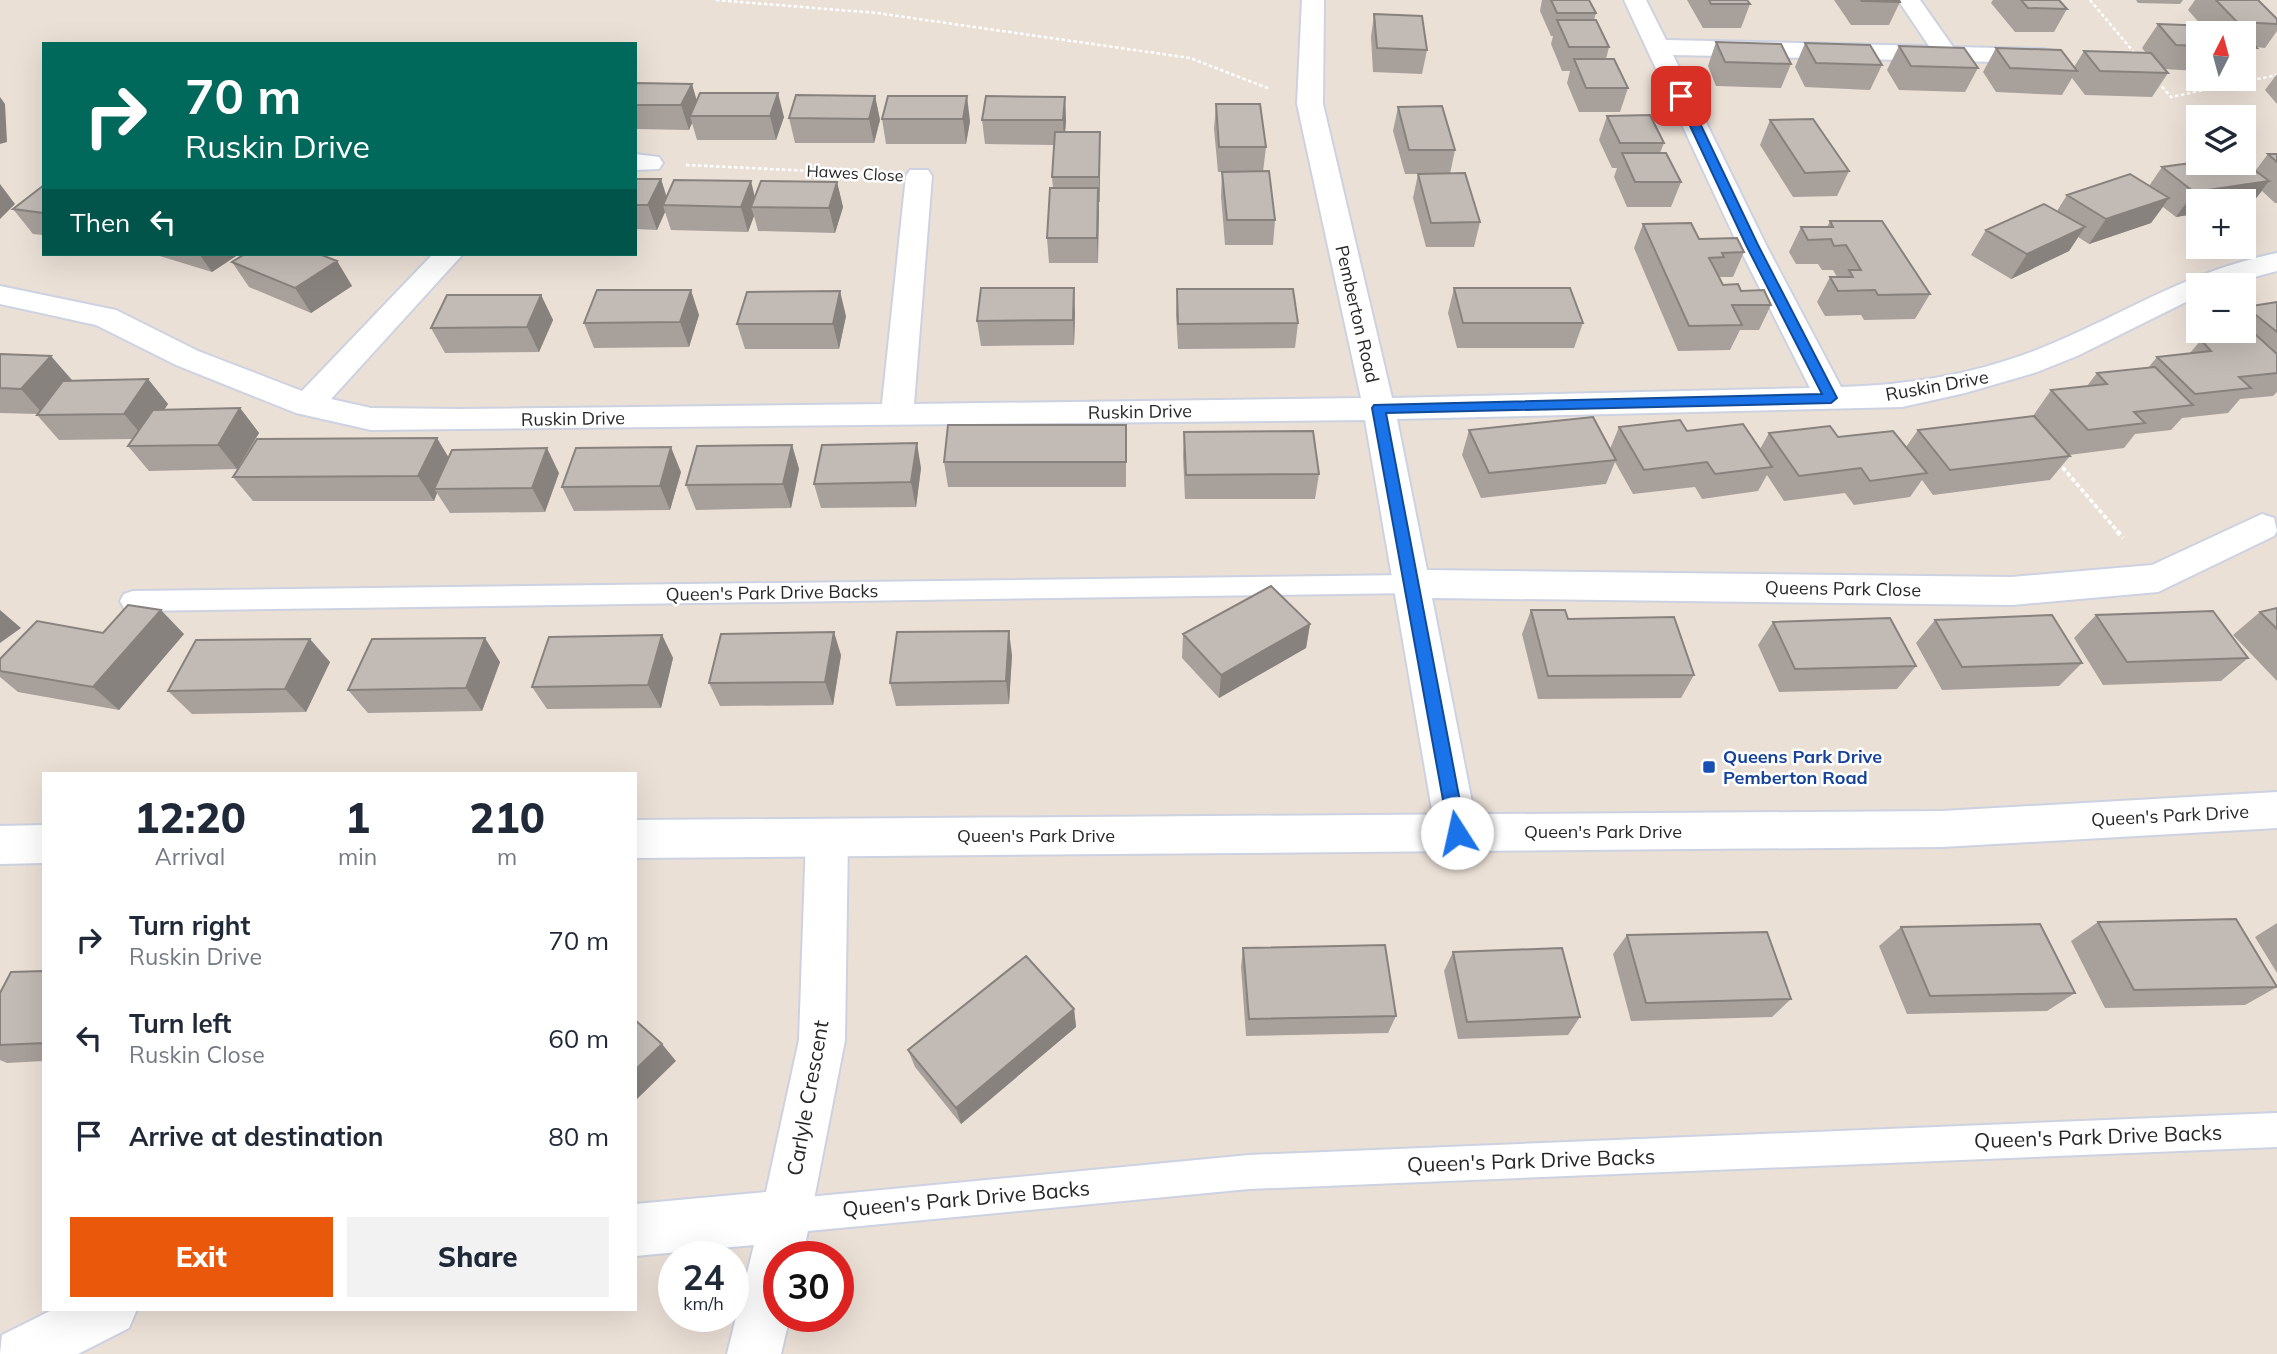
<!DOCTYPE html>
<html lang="en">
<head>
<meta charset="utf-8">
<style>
	body { margin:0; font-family:Mulish,sans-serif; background:#f2f2f3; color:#1f2937; height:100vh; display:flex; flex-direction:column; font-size:26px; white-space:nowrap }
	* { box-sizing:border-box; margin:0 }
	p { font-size:23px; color:#747a83 }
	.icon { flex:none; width:38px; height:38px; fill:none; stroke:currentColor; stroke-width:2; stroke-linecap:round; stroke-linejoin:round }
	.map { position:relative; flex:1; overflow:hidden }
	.sheet { position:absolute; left:42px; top:772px; width:595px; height:539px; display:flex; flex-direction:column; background:#fff; border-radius:0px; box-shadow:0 7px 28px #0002 }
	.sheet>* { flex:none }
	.top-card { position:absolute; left:42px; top:42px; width:595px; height:214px; border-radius:0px; box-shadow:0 7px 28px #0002; background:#00695c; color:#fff; overflow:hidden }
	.needle { width:46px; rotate:6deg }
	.buttons { position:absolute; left:2186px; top:21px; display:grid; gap:14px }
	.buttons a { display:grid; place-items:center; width:70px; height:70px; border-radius:0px; background:#fff; box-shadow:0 7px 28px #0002; font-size:35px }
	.speed { position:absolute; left:658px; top:1241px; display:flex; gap:14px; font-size:35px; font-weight:700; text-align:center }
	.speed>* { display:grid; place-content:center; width:91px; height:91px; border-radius:50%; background:#fff; box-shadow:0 7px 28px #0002; line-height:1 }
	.speed small { font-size:18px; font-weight:400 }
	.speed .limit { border:10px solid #d22; background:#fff; color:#111 }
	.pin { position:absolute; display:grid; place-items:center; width:60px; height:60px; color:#fff; margin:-30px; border-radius:14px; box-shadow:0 4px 10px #0006 }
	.me { position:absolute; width:77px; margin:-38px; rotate:350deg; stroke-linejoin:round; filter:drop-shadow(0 0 5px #0008) }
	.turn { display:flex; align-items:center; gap:24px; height:147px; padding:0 28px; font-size:32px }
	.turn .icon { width:91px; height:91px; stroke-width:2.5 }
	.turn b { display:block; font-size:49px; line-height:60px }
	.then { display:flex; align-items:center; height:66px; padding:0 28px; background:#0003; gap:14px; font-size:26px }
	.eta { display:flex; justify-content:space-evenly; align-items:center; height:119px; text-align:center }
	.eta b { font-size:42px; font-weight:800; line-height:49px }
	.primary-button { display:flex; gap:14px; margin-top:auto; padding:14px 28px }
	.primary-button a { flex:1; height:80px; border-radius:0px; background:#ea580c; color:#fff; font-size:28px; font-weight:800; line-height:80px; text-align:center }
	.primary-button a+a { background:#f2f2f3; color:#1f2937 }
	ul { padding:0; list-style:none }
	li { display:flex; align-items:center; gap:21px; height:98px; padding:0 28px }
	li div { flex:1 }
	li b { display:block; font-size:26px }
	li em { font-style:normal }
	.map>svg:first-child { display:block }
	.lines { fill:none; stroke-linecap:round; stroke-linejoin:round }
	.lane-casing { stroke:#ccd2e1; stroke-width:4 }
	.street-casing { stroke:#ccd2e1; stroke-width:4 }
	.secondary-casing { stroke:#ccd2e1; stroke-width:4 }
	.path-far2 { stroke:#fff; stroke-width:2.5; stroke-dasharray:3.5 2.5; stroke-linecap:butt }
	.path-far1 { stroke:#fff; stroke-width:3.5; stroke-dasharray:4.5 2.5; stroke-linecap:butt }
	.path { stroke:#fff; stroke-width:4.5; stroke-dasharray:5 3.5; stroke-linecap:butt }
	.lane { fill:#fff; fill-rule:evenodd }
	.street { fill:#fff; fill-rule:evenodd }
	.secondary { fill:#fff; fill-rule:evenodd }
	.wall { fill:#a7a09b }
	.shaded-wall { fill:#88827e }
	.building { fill:#c2bab4; stroke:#88827e; stroke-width:2 }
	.route { fill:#1a73e8; stroke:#114b97; stroke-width:2 }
	.transit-dot { fill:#1a4fb4; stroke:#fff; stroke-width:2.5 }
	.labels { text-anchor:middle; stroke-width:5; stroke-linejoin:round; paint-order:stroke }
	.far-street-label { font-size:16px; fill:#272727; stroke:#fff }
	.street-label { font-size:18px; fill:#272727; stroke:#fff }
	.transit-label { font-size:18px; font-weight:bold; fill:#164399; stroke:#fff; text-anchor:start }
	.near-street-label { font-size:21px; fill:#272727; stroke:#fff }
</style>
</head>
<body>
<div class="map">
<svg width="2277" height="1354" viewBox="0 0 2277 1354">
	<rect width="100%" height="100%" fill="#ebe0d6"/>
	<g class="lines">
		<g class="lane-casing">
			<path id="lane" d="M1412,575L1421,577L1424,584L1421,591L1412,593L133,611L124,608L120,601L124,594L133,591Z
				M2277,1113V1147L1249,1189L787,1233L775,1228L770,1216L775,1204L787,1199L1249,1155Z"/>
		</g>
		<g class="street-casing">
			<path id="street" d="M1302,0H1324L1323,104L1392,398L1810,388L1738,245L1624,0H1646L1666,40L1929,46L1898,0H1920L1953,47L2044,49L2053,51L2056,56L2053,61L2044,63L1673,55L1766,245L1841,387C1909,385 1970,375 2034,351C2121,317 2183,272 2277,253V271L2224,285H2198V296L2077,356L2037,372L1965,393L1902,407L1397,419L1427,570L2012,577L2152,565L2262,514L2274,518L2277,531L2274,536L2158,592L2012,605L1432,598L1478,833L1472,846L1457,851L1442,846L1436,833L1365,420L371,430L296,413L176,365L96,325L0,304V286L116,310L198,351L302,391L433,254H463L331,399L371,408L460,409L882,404L906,176L910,170H928L932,176L914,404L1361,398L1297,104Z
				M635,154L659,157L663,163L659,169L635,170Z
				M827,819L842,825L848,838L845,1040L803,1256H779V1316H790L781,1354H727L754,1245L635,1256V1204L766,1192L799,1040L806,838L812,825Z
				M54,1309H137L129,1328L78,1354H0L2,1335Z"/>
		</g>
		<g class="secondary-casing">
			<path id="secondary" d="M2277,792V828L1942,847L635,858V820L1942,811Z
				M44,825V863L0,864V826Z"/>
		</g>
		<path class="path-far2" d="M716,0L877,13L1190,58L1270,89
			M2090,0L2137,56
			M2158,82L2171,97L2277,75
			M686,165L876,174"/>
		<path class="path-far1" d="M2058,462L2119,533"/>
		<path class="path" d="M2117,531L2123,538"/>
		<use href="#lane" class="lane"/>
		<use href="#street" class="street"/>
		<use href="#secondary" class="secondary"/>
	</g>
	<path class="wall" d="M1542,0H1589L1596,13L1594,20L1609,47L1606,59L1628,88L1620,112H1579L1567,83L1570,71H1562L1551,44L1553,36H1551L1540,11Z
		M1687,0H1747L1750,4L1741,28H1703Z
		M1834,0H1899L1900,2L1889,25H1851Z
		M1993,0H2059L2067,9L2054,32H2015L1991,3Z
		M2136,0H2183L2180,4L2138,3Z
		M2195,0H2258L2277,19V31L2265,48L2256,47L2257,48L2244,66V33H2198V71L2164,69L2168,73L2152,97L2085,95L2072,78L2062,95L1996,92L1983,72L1996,48L2074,67L2084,51L2146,53L2142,48L2158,24L2202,26L2188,10Z
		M1374,14L1427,50L1422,74L1373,72L1371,37Z
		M1716,42L1791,64L1781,88L1716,86L1708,66Z
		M1805,43L1882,65L1870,90L1805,87L1795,67Z
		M1899,46L1978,68L1965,92L1899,90L1887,70Z
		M2277,74V104L2265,90Z
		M635,83L696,100L784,117L776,140H697L692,123L689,130L635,129Z
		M875,96L880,120L874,143H795L789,118Z
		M888,96L970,121L966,144H886L882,119Z
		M1065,97L1066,121L1065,132H1100V202H1098V263H1049L1047,238L1053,188L1052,177L1054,145L985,144L982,120Z
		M1216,104L1266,147L1263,172L1275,220L1273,245H1225L1221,196L1222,172H1218L1214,129Z
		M1398,107L1455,150L1450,174L1480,222L1474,247H1426L1413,198L1418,174H1405L1393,131Z
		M1607,116L1664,143L1660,153L1681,182L1671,207H1627L1614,177L1617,168H1612L1599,140Z
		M1770,120L1849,171L1837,196L1793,197L1760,145Z
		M2268,154H2277V203H2275L2262,191L2250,206L2176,217L2163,207L2151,223L2089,244L2078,237L2069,251L2011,279L1971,255L1986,230L2057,211L2067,195L2149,186L2162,167L2255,171Z
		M635,179H661L666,197H755L837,182L843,207L835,233L758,231L754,216L748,232L671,230L665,212L657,230L635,229Z
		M44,185V235L33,234L13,209Z
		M1830,221L1930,294L1915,319L1864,320L1861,315L1825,316L1817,302L1830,277H1837L1833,270H1822L1818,264H1796L1789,252L1801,227H1827Z
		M1643,224L1744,252L1733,277H1719L1723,285L1741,291L1771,305L1759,330H1740L1730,350L1678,351L1634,248Z
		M153,254H239L212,272Z
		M337,261L352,286L311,313L249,287L232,262Z
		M1454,288L1583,323L1574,348H1457L1448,313Z
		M1177,289L1298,323L1295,348L1178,349L1176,314Z
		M541,295L553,320L539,352L445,353L431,328Z
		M2277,302V392L2273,396L2240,399L2228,413L2182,418L2171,430L2135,434L2124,448L2069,455L2070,456L2050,480L1933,495L1922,480L1910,497L1854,505L1845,493L1784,501L1767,475L1758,491L1702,499L1695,487L1633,494L1615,462L1606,484L1481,498L1462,455L1469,430L1610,449L1619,427L1687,431L1760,449L1769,433L1838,437L1906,447L1918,430L2033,416L2051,390L2087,386L2097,373L2148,368L2157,357L2190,353L2201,340L2231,337L2225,332L2226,331H2244V310L2246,307Z
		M1075,313L1074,345L981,346L977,321Z
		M699,315L689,347L594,348L584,323Z
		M846,316L839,349H745L737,324Z
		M0,354L72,380L148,379L168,404L164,410L240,408L259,433L237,469L149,471L128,446L133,439L59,440L37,415L38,414L0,413Z
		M1126,425V487H948L944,462Z
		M1184,432L1319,474L1315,499H1185L1183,456Z
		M792,445L799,469L791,508L696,510L686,485Z
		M448,457L559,473L545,512L450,513L437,493L434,501H253L233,477Z
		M921,468L916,507L821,508L814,484Z
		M681,472L670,510L574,511L562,487Z
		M2277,608V681L2233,635L2260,612Z
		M1531,610L1568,619L1694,675L1681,698L1538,699L1522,634Z
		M2096,615L2248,658L2221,681L2103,685L2074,638Z
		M1935,620L2082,663L2059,686L1942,690L1916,643Z
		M1773,622L1916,666L1897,689L1779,692L1758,645Z
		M1310,624L1306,648L1219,698L1182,658L1183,634Z
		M103,633L184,634L119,710L18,692L0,677V659Z
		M662,635L673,658L661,708L547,709L532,687Z
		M841,655L833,705L720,706L709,683Z
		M1012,655L1009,704L896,706L890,683Z
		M330,662L306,712L192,714L168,691Z
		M500,662L482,711L368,713L348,690Z
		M2098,922L2277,987L2245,1005L2105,1008L2071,941Z
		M2277,923V973L2255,937Z
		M1901,927L2075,993L2047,1011L1907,1014L1879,946Z
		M1627,935L1791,999L1772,1017L1631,1021L1613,954Z
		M1243,948L1396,1016L1388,1033L1246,1036L1241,967Z
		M1453,952L1580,1017L1568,1035L1458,1039L1444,971Z
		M44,971V1061L7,1063L0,1060V993Z
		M1074,1009L1076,1027L961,1124L915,1067L908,1050Z"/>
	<path class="shaded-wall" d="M692,84L699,108L690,116L692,123L689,130L681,105Z
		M778,93L784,117L776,140L770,116Z
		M875,96L880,120L874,143L869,119Z
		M967,96L970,121L966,144L963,119Z
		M0,97L5,104L7,142L0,144Z
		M1065,97L1066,121L1064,145L1063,120Z
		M1100,132V202L1099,177Z
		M661,179L669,204L663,205L665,212L657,230L648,205Z
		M751,181L757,206L751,207L754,216L748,232L741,207Z
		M2269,181L2250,206L2244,207V201H2198V213L2176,217L2194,192Z
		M837,182L843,207L835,233L829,208Z
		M0,184L15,204L0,219Z
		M1098,188L1099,212L1098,263L1097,238Z
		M2169,198L2151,223L2089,244L2106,219Z
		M2085,227L2069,251L2011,279L2027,254Z
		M199,254H239L212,272Z
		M337,261L352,286L311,313L295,288Z
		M1074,288L1075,313L1074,345L1073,320Z
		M691,290L699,315L689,347L680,322Z
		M840,291L846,316L839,349L833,324Z
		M541,295L553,320L539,352L527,327Z
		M51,356L72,380L43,414L21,389Z
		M148,379L168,404L145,439L124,414Z
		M240,408L259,433L237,469L218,445Z
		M437,438L452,463L434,489L437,493L434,501L418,476Z
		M917,443L921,468L916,507L911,482Z
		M792,445L799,469L791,508L783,484Z
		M671,447L681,472L670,510L660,486Z
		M547,448L559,473L545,512L532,488Z
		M0,610L21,628L0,643Z
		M161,610L184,634L119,710L93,687Z
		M1310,624L1306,648L1219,698L1221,675Z
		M1009,631L1012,655L1009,704L1006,681Z
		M834,632L841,655L833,705L825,682Z
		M662,635L673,658L661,708L648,685Z
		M485,638L500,662L482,711L466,688Z
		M310,639L330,662L306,712L285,689Z
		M1074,1009L1076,1027L961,1124L956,1108Z
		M662,1044L676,1061L635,1101V1070Z"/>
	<path class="building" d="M1551,0H1589L1596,13H1557Z
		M1709,0H1747L1750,4H1711Z
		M1861,0H1899L1900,2L1862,1Z
		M2021,0H2059L2067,9L2028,8Z
		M2216,0H2258L2277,19V24L2237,22Z
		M1374,14L1422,16L1427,50L1377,48Z
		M1557,20H1596L1609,47H1569Z
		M2158,24L2237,27L2243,33H2198V46L2176,45Z
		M2244,34L2257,48H2244Z
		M1716,42L1781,44L1791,64L1725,62Z
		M1805,43L1870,45L1882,65L1816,63Z
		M1899,46L1964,48L1978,68L1911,66Z
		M1996,48L2061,50L2077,71L2010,68Z
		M2084,51L2151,53L2168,73L2100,71Z
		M1574,59H1614L1628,88H1586Z
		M635,83L692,84L681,105H635Z
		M700,93H778L770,116H690Z
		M796,95L875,96L869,119L789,118Z
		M888,96H967L963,119H882Z
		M986,96L1065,97L1063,120H982Z
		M1216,104H1260L1266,147H1219Z
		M1442,106L1455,150H1409L1398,107Z
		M1650,115L1664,143H1620L1607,116Z
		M1813,119L1849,171L1805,173L1770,120Z
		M1055,132H1100L1099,177H1052Z
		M1622,153H1666L1681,182H1635Z
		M2268,154H2277V162Z
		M2198,162H2244L2269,181L2194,192L2162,167Z
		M1269,171L1275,220H1227L1222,172Z
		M1465,173L1480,222L1431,223L1418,174Z
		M2130,174L2169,198L2106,219L2067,195Z
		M635,179H661L648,205H635Z
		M674,180L751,181L741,207L663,205Z
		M761,181L837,182L829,208L751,207Z
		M44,185V213L13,209Z
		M1050,188H1098L1097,238H1047Z
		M2044,204L2085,227L2027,254L1986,230Z
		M1830,221H1882L1930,294L1878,295L1875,290L1838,291L1830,277H1853L1849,270H1861L1846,245L1834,246L1831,239L1808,240L1801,227H1833Z
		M1691,223L1699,239L1737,238L1744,252L1722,253L1724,257L1709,258L1723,285L1738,284L1741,291L1764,290L1771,305H1732L1742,325L1689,326L1643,224Z
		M245,254H319L337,261L295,288L232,262Z
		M981,288H1074L1073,320L977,321Z
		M1454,288H1570L1583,323H1463Z
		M1177,289H1293L1298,323L1178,324Z
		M597,290H691L680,322L584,323Z
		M840,291L833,324H737L747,292Z
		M447,295H541L527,327L431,328Z
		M2277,302V332L2246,307Z
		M2256,335L2277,354V373L2239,377L2251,388L2195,394L2157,357L2211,351L2201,340Z
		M0,354L51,356L21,389L0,388Z
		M2155,367L2193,405L2134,412L2145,423L2088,430L2051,390L2107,384L2097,373Z
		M148,379L124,414L37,415L63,381Z
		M240,408L218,445L128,446L153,410Z
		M2034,416L2070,456L1950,470L1918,430Z
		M1593,417L1616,460L1489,473L1469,430Z
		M1680,420L1687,431L1743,424L1772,467L1715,474L1707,462L1644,470L1619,427Z
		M948,425H1126V462H944Z
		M1830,426L1838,437L1893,431L1927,473L1870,481L1861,468L1799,476L1769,433Z
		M1313,431L1319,474L1186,475L1184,432Z
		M437,438L418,476L233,477L257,439Z
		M917,443L911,482L814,484L822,445Z
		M792,445L783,484L686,485L697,446Z
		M671,447L660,486L562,487L576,448Z
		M547,448L532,488L434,489L452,450Z
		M1271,586L1310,624L1221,675L1183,634Z
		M128,605L161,610L93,687L0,671V659L37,621L103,633Z
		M2277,608V629L2260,612Z
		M1531,610H1565L1568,619L1674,617L1694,675L1548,676Z
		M2213,611L2248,658L2127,662L2096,615Z
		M2052,615L2082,663L1962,667L1935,620Z
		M1890,618L1916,666L1795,669L1773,622Z
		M1009,631L1006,681L890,683L897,632Z
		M834,632L825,682L709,683L721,634Z
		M662,635L648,685L532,687L549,637Z
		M485,638L466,688L348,690L372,639Z
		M310,639L285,689L168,691L196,640Z
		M2236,919L2277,987L2134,990L2098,922Z
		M2040,924L2075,993L1930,996L1901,927Z
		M1767,932L1791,999L1646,1003L1627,935Z
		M1385,945L1396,1016L1249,1019L1243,948Z
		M1562,948L1580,1017L1467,1022L1453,952Z
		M1026,956L1074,1009L956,1108L908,1050Z
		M44,971V1043L0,1045V993L11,972Z
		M635,1020L662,1044L635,1070Z"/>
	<path class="route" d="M1681,93L1687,96L1758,245L1837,398L1831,403L1386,413L1466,833L1457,841L1449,833L1372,408L1374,405L1822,394L1746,245L1676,96Z"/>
	<rect class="transit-dot" x="1702" y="760" width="14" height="14" rx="3.5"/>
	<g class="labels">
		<g class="far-street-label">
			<text transform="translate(855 173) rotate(3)" y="6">Hawes Close</text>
		</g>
		<g class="street-label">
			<text transform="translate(1357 314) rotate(77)" y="6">Pemberton Road</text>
			<text transform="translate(1937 386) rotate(-10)" y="6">Ruskin Drive</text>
			<text transform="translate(1140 412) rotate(-1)" y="6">Ruskin Drive</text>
			<text transform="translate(573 419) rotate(-1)" y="6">Ruskin Drive</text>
			<text transform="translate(1843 589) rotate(1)" y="6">Queens Park Close</text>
			<text transform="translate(772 593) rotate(-1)" y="6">Queen's Park Drive Backs</text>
			<text transform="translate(2170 816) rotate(-3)" y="6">Queen's Park Drive</text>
			<text x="1603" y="838">Queen's Park Drive</text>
			<text x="1036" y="842">Queen's Park Drive</text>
		</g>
		<g class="transit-label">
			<text x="1723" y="763">Queens Park Drive<tspan x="1723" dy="21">Pemberton Road</tspan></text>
		</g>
		<g class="near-street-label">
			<text transform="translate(808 1098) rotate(-80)" y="7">Carlyle Crescent</text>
			<text transform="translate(2098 1137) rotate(-2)" y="7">Queen's Park Drive Backs</text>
			<text transform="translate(1531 1161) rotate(-2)" y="7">Queen's Park Drive Backs</text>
			<text transform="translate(966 1199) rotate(-5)" y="7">Queen's Park Drive Backs</text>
		</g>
	</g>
</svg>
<div class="buttons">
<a><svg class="needle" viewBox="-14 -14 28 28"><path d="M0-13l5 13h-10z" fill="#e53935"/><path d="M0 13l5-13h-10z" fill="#747a83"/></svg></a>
<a><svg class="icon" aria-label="layers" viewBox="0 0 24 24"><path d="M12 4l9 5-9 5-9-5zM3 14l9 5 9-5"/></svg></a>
<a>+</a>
<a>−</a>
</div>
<div class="speed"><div>24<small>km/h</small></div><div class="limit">30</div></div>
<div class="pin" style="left:1681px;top:96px;background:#d93025"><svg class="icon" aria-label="arrive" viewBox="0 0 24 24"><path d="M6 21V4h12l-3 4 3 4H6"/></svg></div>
<svg class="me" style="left:1457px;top:833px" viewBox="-20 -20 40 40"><circle r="19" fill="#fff"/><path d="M0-13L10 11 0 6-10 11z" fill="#1a73e8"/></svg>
<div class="top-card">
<div class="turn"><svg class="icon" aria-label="right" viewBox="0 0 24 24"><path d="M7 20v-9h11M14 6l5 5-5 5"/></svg><div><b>70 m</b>Ruskin Drive</div></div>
<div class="then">Then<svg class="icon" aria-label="left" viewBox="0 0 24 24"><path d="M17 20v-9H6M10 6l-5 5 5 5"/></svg></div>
</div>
<section class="sheet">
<div class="eta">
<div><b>12:20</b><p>Arrival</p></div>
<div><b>1</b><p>min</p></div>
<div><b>210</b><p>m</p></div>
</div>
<ul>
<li><svg class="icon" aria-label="right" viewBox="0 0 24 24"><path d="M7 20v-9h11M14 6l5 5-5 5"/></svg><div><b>Turn right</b><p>Ruskin Drive</p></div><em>70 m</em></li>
<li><svg class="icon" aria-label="left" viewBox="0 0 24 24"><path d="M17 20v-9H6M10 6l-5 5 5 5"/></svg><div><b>Turn left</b><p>Ruskin Close</p></div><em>60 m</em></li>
<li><svg class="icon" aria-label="arrive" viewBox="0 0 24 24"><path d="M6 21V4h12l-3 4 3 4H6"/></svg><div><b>Arrive at destination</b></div><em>80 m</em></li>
</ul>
<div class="primary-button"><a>Exit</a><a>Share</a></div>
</section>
</div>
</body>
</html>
